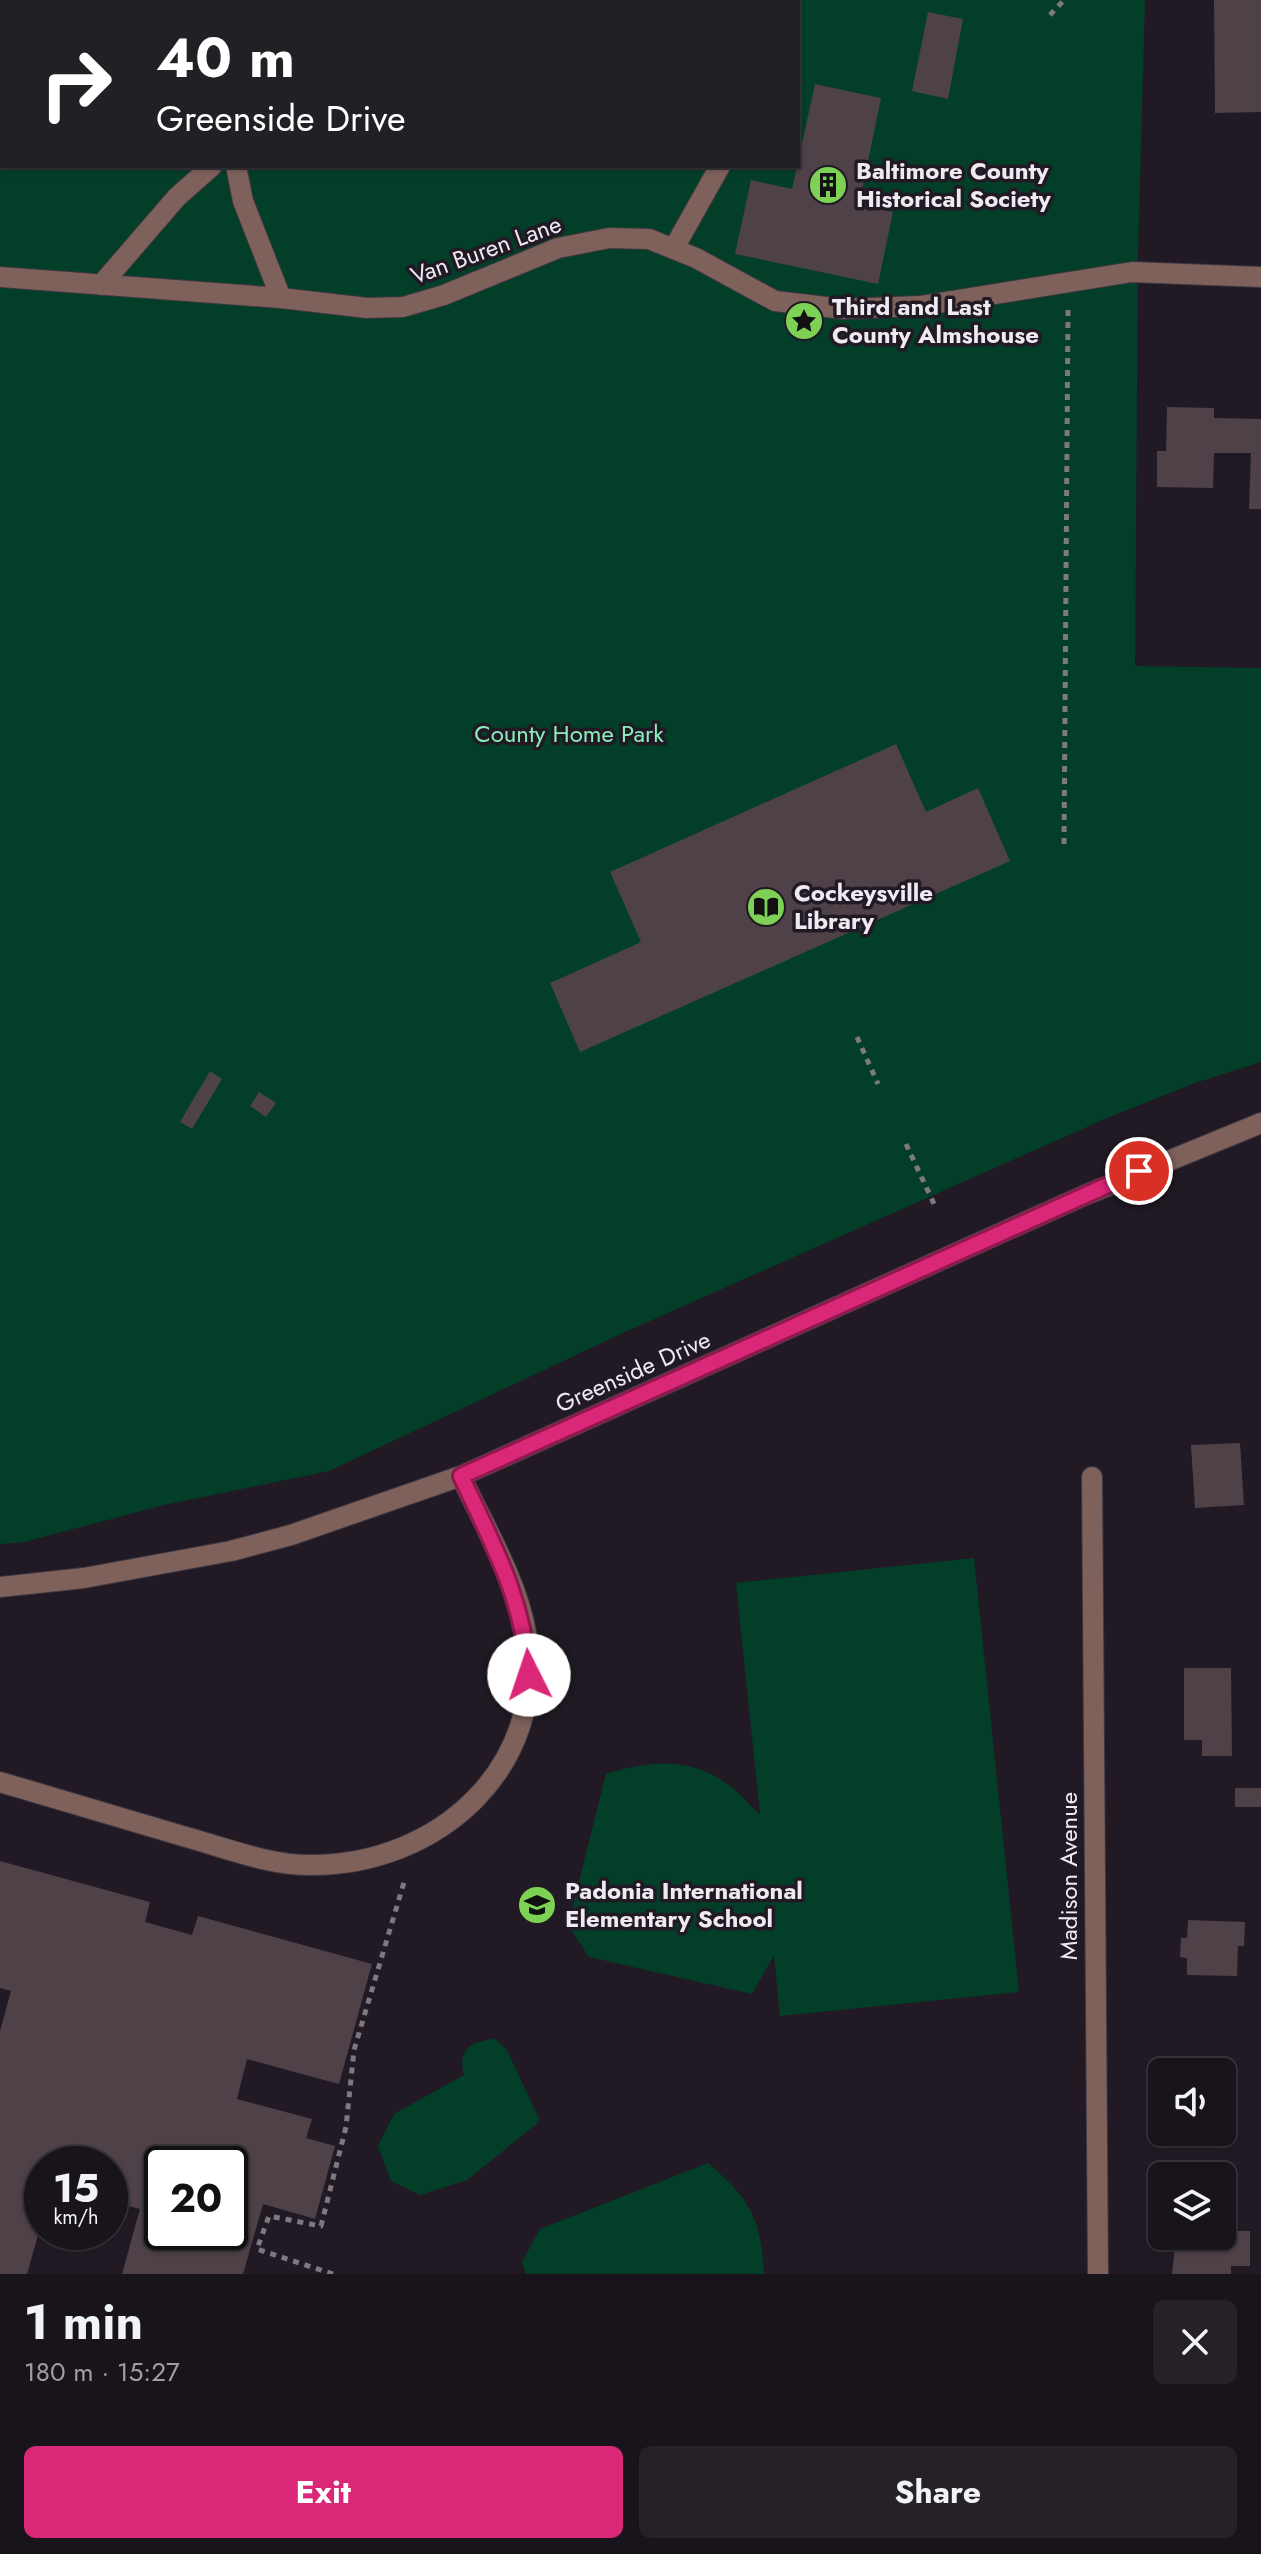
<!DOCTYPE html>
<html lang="en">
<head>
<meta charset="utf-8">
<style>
	body { margin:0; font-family:Jost,sans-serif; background:#262128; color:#f1f3f6; height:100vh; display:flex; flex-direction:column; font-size:30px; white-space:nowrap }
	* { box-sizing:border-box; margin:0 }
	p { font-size:26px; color:#9f9ea3 }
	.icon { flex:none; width:44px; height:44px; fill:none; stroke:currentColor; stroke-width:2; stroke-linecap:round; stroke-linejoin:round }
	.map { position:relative; height:2274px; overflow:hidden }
	.panel { display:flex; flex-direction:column; background:#19141b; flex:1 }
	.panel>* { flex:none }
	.guide { position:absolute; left:0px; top:0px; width:800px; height:168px; box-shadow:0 2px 6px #0004,0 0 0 2px #37333a; background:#202124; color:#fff; overflow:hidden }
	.buttons { position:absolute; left:1148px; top:2058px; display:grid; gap:16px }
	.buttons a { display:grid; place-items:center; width:88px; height:88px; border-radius:12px; background:#19141b; box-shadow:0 2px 6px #0004,0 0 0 2px #37333a; font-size:40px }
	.speed { position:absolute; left:24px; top:2146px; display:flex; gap:16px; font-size:40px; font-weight:700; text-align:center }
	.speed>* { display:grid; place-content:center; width:104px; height:104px; border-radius:50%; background:#19141b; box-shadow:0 2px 6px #0004,0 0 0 2px #37333a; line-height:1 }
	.speed small { font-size:20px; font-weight:400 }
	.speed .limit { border:4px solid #111; border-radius:12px; background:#fff; color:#111 }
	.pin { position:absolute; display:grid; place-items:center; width:68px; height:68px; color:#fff; margin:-34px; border:4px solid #fff; border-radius:50%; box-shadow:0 2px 8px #0007 }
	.me { position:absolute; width:88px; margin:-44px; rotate:356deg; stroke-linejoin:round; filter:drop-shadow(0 0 6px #0008) }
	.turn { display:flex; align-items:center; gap:28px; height:168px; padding:0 24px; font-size:36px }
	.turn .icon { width:104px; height:104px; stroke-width:2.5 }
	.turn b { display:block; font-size:56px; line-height:68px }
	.round { display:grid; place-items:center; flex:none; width:84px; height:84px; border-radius:12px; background:#262128 }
	.headline { display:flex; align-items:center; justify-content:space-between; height:136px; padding:0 24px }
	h1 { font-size:48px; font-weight:700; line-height:60px }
	.cta { display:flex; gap:16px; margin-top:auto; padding:16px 24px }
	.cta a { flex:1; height:92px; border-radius:12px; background:#db2777; color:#fff; font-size:32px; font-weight:700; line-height:92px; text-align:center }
	.cta a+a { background:#262128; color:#f1f3f6 }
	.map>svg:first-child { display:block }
	.green { fill:#033e28; fill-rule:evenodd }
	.building { fill:#4e4148; fill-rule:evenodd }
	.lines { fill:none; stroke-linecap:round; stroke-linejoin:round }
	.minor-casing { stroke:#3e3741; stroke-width:22 }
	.path { stroke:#7e7881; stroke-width:5; stroke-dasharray:6 6; stroke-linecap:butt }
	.minor { stroke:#7e615b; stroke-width:20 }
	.route-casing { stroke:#8e194d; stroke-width:20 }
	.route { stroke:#db2777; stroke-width:14 }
	.labels { text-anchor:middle; stroke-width:7; stroke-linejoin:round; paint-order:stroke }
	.poi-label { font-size:24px; font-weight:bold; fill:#efeaf1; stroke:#211a24; text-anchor:start }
	.street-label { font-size:24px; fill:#efeaf1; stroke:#211a24 }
	.park-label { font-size:24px; fill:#8aedbd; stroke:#211a24 }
</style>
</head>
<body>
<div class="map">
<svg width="1261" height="2274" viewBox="0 0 1261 2274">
	<rect width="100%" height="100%" fill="#211a24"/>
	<path class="green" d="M0,0H1145L1138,253L1135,666L1261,668V1062L1195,1083L1107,1118L625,1332L329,1471L164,1505L24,1542L0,1544ZM2,2H798V166H2Z
		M974,1558L1019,1992L780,2016L774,1955L752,1994L589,1957L568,1925L606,1774C652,1760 692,1756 733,1788C742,1795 750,1807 760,1814L736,1583Z
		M495,2039L507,2050L540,2121L467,2180L420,2195L391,2181L378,2146L394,2114L464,2075C457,2050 471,2041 495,2039Z
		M708,2163C750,2199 761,2217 764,2274H526L522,2262L540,2229Z"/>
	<path class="building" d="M1214,0H1261V112L1215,113Z
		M928,12L963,19L948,99L912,91Z
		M815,84L881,98L859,205L893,212L878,284L735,254L751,180L792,189Z
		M1167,407L1214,408V418L1261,419V509H1249L1251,453H1214L1213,488L1157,487V451H1166Z
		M896,744L926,812L978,788L1010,861L580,1052L550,983L641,942L610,872Z
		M210,1071L222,1079L192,1129L180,1122Z
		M259,1092L276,1103L266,1117L250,1106Z
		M1240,1443L1244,1505L1195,1508L1191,1445Z
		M1184,1668H1231L1232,1756H1202V1740H1184Z
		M1235,1788H1261V1807H1235Z
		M0,1861L150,1902L145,1922L192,1935L198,1916L372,1964L339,2084L247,2059L237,2099L312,2119L306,2138L335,2146L315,2219L263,2204L243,2274H122L140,2209L110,2201V2164H42V2221L27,2274H0V2031L11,1991L0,1988ZM162,2164H230V2232H162Z
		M1188,1920L1245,1922L1244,1946H1238L1237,1976L1187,1975V1958L1180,1957L1181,1938H1187Z
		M1222,2231H1250V2266H1231V2274H1172L1176,2236H1222Z"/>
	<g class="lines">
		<g class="minor-casing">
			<path id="minor" d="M245,0V2
				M688,0L693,2
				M366,2L370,0
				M236,166L243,201L281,298
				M674,248L720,166
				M0,277L281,298L367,308L403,307L444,295L558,248L609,238L649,239L696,258L775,301L843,309L920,306L1132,272L1261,277
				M101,285L177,197L212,166
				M1092,1477L1098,2274
				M0,1587L84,1578L231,1551L291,1535L461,1476L1083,1196L1261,1123
				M0,1782C62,1800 124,1819 186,1837C226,1848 268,1865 310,1865C438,1866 550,1766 526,1632C516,1578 484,1526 461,1476"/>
		</g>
		<path class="path" d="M1050,15L1064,0
			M1064,844L1068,309
			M857,1037L878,1084
			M906,1144L935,1206
			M333,2274L257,2249L269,2216L321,2226L346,2127L354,2050L405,1879"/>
		<use href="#minor" class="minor"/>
	</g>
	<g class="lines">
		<g class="route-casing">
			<path id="route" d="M529,1675C523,1597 493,1545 461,1476L1139,1171"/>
		</g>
		<use href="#route" class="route"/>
	</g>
	<defs>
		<g id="building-disc" transform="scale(2)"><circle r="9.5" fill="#7dd154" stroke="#211a24"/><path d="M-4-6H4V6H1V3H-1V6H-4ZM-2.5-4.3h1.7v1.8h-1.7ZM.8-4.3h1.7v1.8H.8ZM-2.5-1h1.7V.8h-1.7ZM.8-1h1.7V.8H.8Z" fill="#111"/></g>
		<g id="sight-disc" transform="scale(2)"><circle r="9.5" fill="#7dd154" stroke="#211a24"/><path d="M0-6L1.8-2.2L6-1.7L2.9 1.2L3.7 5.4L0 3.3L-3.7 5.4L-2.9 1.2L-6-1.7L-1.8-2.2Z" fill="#111"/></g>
		<g id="library-disc" transform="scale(2)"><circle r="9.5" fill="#7dd154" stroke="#211a24"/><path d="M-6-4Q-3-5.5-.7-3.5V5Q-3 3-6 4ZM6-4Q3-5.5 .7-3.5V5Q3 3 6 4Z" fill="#111"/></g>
		<g id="school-disc" transform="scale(2)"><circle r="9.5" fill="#7dd154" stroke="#211a24"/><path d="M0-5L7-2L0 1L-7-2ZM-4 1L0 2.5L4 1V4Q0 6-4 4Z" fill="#111"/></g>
	</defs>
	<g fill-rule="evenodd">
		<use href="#building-disc" x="828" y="185"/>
		<use href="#sight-disc" x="804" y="321"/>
		<use href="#library-disc" x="766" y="907"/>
		<use href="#school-disc" x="537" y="1905"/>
	</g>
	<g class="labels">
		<g class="poi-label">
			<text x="856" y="179">Baltimore County<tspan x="856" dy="28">Historical Society</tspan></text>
			<text x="832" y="315">Third and Last<tspan x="832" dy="28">County Almshouse</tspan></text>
			<text x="794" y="901">Cockeysville<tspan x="794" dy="28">Library</tspan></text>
			<text x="565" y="1899">Padonia International<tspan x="565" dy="28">Elementary School</tspan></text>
		</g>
		<g class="street-label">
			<text transform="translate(486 250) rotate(-20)" y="8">Van Buren Lane</text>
			<text transform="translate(633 1372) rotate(-24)" y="8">Greenside Drive</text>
			<text transform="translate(1069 1876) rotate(-90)" y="8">Madison Avenue</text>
		</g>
		<g class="park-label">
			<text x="569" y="742">County Home Park</text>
		</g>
	</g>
</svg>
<div class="buttons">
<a><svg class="icon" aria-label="sound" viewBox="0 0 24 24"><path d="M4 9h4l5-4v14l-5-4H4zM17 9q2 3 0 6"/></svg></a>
<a><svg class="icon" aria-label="layers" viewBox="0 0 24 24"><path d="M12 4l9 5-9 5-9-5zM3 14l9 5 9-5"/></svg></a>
</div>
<div class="speed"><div>15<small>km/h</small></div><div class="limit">20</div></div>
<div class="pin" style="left:1139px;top:1171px;background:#d93025"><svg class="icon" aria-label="arrive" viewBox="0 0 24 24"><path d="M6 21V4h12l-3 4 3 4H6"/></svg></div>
<svg class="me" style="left:529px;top:1675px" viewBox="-20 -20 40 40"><circle r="19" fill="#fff"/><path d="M0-13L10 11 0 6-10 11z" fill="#db2777"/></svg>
<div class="guide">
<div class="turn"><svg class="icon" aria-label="right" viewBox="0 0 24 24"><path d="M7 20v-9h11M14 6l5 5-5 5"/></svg><div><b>40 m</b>Greenside Drive</div></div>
</div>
</div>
<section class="panel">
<div class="headline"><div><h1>1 min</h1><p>180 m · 15:27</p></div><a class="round"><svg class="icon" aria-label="close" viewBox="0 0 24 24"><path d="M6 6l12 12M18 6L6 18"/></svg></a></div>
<div class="cta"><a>Exit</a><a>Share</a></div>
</section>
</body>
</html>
